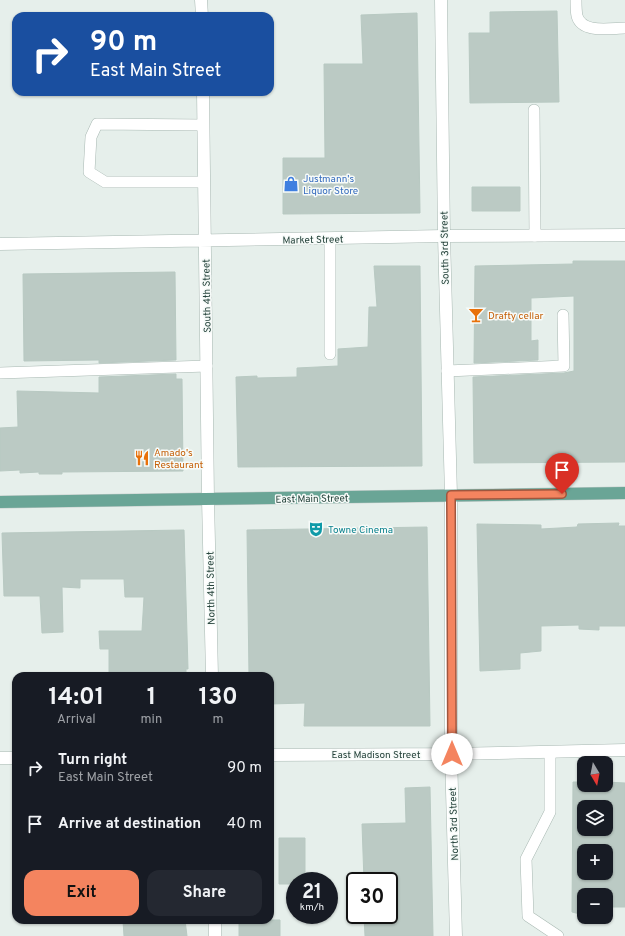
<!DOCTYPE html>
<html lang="en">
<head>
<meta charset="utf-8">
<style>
	body { margin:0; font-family:Overpass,sans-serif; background:#242831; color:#f1f3f6; height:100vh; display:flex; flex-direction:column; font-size:15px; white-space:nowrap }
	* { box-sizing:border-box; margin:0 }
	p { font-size:13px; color:#9ea1a6 }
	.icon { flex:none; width:22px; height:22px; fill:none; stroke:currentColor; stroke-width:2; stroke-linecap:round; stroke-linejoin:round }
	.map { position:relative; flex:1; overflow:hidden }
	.sheet { position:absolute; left:12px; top:672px; width:262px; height:252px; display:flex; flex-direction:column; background:#171b24; border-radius:12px; box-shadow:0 1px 3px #0004 }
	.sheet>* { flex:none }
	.banner { position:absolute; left:12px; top:12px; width:262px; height:84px; border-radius:12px; box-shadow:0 1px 3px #0004; background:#1a4fa0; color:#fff; overflow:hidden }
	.needle { width:26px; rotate:170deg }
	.controls { position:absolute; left:577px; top:756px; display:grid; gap:8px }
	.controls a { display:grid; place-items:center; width:36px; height:36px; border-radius:8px; background:#171b24; box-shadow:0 1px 3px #0004; font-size:20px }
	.speed { position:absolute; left:286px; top:872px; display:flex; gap:8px; font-size:20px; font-weight:700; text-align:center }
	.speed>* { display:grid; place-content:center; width:52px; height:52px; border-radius:50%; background:#171b24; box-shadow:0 1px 3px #0004; line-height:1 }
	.speed small { font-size:10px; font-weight:400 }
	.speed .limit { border:2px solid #111; border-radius:6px; background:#fff; color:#111 }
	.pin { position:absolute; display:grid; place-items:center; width:34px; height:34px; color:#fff; margin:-41px -17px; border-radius:50% 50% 50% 0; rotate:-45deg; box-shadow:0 0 4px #0007 }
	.pin .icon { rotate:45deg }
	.me { position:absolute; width:44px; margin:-22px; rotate:0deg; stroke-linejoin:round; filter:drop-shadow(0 0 3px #0008) }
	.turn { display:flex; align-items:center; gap:14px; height:84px; padding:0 12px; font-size:18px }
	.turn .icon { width:52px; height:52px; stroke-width:2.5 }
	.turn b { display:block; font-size:28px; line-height:34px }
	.eta { display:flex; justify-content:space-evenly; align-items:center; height:68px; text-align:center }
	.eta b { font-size:24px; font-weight:700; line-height:28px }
	.cta { display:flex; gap:8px; margin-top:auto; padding:8px 12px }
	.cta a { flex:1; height:46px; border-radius:12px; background:#f4845f; color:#111; font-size:16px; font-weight:700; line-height:46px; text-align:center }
	.cta a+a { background:#242831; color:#f1f3f6 }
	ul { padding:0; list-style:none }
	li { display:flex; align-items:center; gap:12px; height:56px; padding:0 12px }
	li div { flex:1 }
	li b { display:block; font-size:15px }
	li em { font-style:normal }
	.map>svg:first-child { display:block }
	.building { fill:#bbcac4; stroke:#b8c9c2; fill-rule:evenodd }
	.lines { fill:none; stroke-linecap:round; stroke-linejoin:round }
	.service-casing { stroke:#a8b8b2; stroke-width:12 }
	.minor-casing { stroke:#a8b8b2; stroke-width:13 }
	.tertiary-casing { stroke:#a8b8b2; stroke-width:13 }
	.primary-casing { stroke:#c2cac8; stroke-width:13 }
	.service { stroke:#fff; stroke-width:11 }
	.minor { stroke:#fff; stroke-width:12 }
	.tertiary { stroke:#fff; stroke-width:12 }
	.primary { stroke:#6aa596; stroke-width:12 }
	.route-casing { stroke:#9f563e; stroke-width:10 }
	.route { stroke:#f4845f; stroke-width:7 }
	.labels { text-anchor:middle; stroke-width:3; stroke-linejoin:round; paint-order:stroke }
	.shop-label { font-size:10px; fill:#366cbe; stroke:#f7fbf9; text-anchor:start }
	.street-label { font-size:10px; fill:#24423a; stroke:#f7fbf9 }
	.food-label { font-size:10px; fill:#c56008; stroke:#f7fbf9; text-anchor:start }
	.culture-label { font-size:10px; fill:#0d838f; stroke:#f7fbf9; text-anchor:start }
</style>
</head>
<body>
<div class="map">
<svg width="625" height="936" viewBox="0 0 625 936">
	<rect width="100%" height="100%" fill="#e6efeb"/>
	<path class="building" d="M557,11L559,102L470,103L469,33H490V12Z
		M417,13L420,213L283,214V158H325L324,64H363L361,15Z
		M472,187H520V211H472Z
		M573,261H625V462L474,463L473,377L564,373L574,371V296L531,298V341L538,340V360L474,363L475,266L573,264Z
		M374,266H420L422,466L238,467L236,377L257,376V378L297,377V368L338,366V349L368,347L369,307H377Z
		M175,272L176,360L99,363V360L24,361L23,274Z
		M176,374V379H182L183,471L62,472V474H39V472L20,473V470L0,471V428L18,427L17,391L99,393V377Z
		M619,523L618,526H625V626H599V630L579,629V625L541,626V651L520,653V669L480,671L477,524L541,525V529L577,527L578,524Z
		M427,527L430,726H304L305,703L270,704V676H249L247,530Z
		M184,530L188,669H186V676H109V649H100L99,631H142L144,597H125L124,579H80V588L62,587L63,632L42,633L40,596H4L2,533Z
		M573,782H584V785H606V782L625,783V907H606V895H584V915L572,912ZM584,807H606V829H584ZM584,851H606V873H584Z
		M430,787L433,936H365L364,915H389V881H364L362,824L406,823L405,788Z
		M279,838H305V881H295V884H279Z
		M134,920H185L187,936H124L123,921Z
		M239,920H280V936H239Z"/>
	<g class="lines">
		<g class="service-casing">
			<path id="service" d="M576,0C576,5 576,11 577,16C582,34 611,28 625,28
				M534,110L535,236
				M203,125L97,124L91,137L89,172L105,182H204
				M330,354V239
				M447,371L564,366L563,315
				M0,373L207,366
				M550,752V812L526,859L528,916L558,936"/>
		</g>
		<g class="minor-casing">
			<path id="minor" d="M201,0L202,16
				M203,92L208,499
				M0,244L444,236L625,235
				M451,495V754L456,936
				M270,755L451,754L625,750
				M0,758H16"/>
		</g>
		<g class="tertiary-casing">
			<path id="tertiary" d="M441,0L444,236L451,495
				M208,499L212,676
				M215,920V936"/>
		</g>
		<g class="primary-casing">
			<path id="primary" d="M0,502L625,493"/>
		</g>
		<use href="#service" class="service"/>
		<use href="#minor" class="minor"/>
		<use href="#tertiary" class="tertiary"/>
		<use href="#primary" class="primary"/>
	</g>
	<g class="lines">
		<g class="route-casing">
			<path id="route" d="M452,754L451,495L562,494"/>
		</g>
		<use href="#route" class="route"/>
	</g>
	<defs>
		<g id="shop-bare" transform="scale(1.2)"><path d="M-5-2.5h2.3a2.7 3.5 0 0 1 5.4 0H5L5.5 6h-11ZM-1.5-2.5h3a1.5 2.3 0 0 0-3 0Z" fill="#3f7fe0" stroke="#f7fbf9" stroke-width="2.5" paint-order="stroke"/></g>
		<g id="bar-bare" transform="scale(1.2)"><path d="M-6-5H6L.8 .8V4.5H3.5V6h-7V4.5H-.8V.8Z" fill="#e8710a" stroke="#f7fbf9" stroke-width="2.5" paint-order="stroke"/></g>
		<g id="restaurant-bare" transform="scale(1.2)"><path d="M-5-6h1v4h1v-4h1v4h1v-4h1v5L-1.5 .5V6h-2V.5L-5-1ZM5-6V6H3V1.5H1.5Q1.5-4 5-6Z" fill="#e8710a" stroke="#f7fbf9" stroke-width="2.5" paint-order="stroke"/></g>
		<g id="theatre-bare" transform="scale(1.2)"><path d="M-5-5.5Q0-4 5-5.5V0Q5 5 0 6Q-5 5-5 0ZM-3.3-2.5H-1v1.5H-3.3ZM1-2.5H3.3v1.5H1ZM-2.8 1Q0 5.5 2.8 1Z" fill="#0f9aa8" stroke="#f7fbf9" stroke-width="2.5" paint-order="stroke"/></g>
	</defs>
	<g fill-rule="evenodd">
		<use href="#shop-bare" x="291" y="184"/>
		<use href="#bar-bare" x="476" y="315"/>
		<use href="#restaurant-bare" x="142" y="458"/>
		<use href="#theatre-bare" x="316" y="529"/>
	</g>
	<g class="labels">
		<g class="shop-label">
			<text x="303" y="182">Justmann's<tspan x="303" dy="12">Liquor Store</tspan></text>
		</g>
		<g class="street-label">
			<text transform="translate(313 239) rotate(-1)" y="4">Market Street</text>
			<text transform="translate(444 248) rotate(-91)" y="4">South 3rd Street</text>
			<text transform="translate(206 296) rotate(-91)" y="4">South 4th Street</text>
			<text transform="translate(312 498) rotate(-1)" y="4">East Main Street</text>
			<text transform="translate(210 588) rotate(-91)" y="4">North 4th Street</text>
			<text x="376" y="758">East Madison Street</text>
			<text transform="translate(453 824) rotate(-92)" y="4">North 3rd Street</text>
		</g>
		<g class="food-label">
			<text x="488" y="319">Drafty cellar</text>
			<text x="154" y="456">Amado's<tspan x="154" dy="12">Restaurant</tspan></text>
		</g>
		<g class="culture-label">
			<text x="328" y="533">Towne Cinema</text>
		</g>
	</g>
</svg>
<div class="controls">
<a><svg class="needle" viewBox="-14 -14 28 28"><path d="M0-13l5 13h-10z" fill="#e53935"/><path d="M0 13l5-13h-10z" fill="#9ea1a6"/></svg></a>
<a><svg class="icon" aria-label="layers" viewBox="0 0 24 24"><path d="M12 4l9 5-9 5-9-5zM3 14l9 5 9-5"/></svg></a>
<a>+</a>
<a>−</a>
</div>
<div class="speed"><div>21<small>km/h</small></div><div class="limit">30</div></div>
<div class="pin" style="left:562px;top:494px;background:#d93025"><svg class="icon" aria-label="arrive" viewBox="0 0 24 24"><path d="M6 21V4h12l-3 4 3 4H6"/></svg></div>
<svg class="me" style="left:452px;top:754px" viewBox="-20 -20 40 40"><circle r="19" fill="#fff"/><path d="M0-13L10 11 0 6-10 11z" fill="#f4845f"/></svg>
<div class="banner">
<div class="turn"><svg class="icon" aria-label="right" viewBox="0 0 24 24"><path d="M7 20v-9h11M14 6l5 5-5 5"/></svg><div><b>90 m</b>East Main Street</div></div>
</div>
<section class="sheet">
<div class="eta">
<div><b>14:01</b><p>Arrival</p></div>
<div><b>1</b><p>min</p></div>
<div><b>130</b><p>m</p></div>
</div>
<ul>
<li><svg class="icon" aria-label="right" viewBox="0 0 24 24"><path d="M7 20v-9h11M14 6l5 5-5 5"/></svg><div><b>Turn right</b><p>East Main Street</p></div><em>90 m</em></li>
<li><svg class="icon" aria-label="arrive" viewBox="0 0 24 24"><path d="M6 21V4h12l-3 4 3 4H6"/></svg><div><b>Arrive at destination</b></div><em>40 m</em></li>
</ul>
<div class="cta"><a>Exit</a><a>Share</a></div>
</section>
</div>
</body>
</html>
